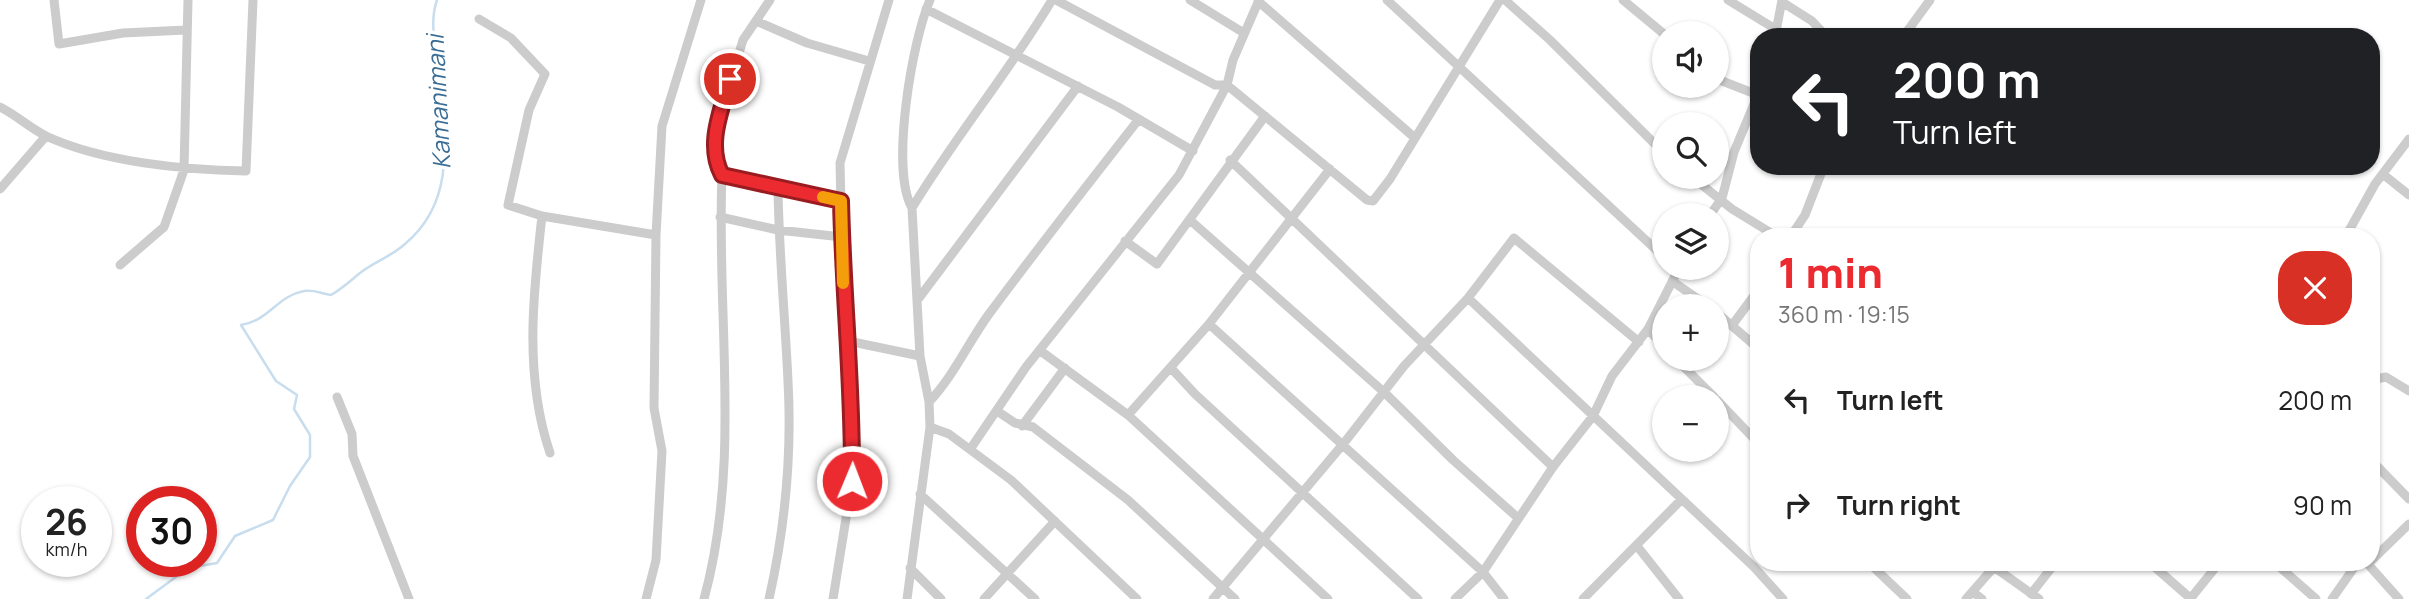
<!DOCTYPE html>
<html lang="en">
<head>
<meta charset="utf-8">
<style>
	body { margin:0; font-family:Manrope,sans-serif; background:#f2f2f2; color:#222; height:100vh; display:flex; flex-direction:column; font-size:26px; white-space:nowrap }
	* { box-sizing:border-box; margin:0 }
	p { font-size:23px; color:#767676 }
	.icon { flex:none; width:38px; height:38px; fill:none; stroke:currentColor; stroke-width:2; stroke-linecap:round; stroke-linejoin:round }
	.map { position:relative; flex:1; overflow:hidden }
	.panel { position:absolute; left:1750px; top:228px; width:630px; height:343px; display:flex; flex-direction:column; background:#fff; border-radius:28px; box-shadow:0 2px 5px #0004 }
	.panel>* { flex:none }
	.hud { position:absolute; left:1750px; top:28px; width:630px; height:147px; border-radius:28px; box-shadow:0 2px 5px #0004; background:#202124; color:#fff; overflow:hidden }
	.tools { position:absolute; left:1652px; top:21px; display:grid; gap:14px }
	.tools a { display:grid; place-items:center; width:77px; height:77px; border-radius:50%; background:#fff; box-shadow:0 2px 5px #0004; font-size:35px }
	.speed { position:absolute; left:21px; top:486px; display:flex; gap:14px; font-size:35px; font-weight:700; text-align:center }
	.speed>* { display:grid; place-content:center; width:91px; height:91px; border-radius:50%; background:#fff; box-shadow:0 2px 5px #0004; line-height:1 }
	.speed small { font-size:18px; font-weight:400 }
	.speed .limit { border:10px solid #d22; background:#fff; color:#111 }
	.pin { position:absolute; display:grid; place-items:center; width:60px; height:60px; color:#fff; margin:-30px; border:4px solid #fff; border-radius:50%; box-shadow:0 2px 7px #0007 }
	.me { position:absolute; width:77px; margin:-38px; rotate:1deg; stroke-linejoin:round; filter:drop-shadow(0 0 5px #0008) }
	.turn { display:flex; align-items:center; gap:24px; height:147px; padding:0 28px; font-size:32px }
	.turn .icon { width:91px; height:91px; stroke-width:2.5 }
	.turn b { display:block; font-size:49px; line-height:60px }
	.round { display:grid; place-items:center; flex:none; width:74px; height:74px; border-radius:28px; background:#f2f2f2 }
	.overview { display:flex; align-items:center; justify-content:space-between; height:119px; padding:0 28px }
	h1 { font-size:42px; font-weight:800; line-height:52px; color:#ec2b31 }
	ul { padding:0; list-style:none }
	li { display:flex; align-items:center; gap:21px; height:105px; padding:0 28px }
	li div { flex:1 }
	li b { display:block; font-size:26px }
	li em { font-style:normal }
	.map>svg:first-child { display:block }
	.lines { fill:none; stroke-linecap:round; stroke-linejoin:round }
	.stream { stroke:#c8dded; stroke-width:2.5 }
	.minor { stroke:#ccc; stroke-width:9 }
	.route-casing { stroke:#991c20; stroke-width:18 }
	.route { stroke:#ec2b31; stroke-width:12 }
	.slow { stroke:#f59e0b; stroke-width:12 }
	.labels { text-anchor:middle; stroke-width:7; stroke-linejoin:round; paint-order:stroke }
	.water-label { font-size:24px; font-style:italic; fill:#396d95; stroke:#fff }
</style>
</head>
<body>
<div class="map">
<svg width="2409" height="599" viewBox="0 0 2409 599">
	<rect width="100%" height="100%" fill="#fff"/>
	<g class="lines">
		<path class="stream" d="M146,599L188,568L217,563L235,536L273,520L290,486L310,457V435L294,409L297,395L276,381L241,325C270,320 277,296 304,291C311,289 323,294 331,295C343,288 350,281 360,273C374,262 392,256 405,244C460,198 443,131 438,69C436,46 429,22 437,0"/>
		<path class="minor" d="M54,0L59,44L123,33L186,30
			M1056,0L1215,85H1227L1367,200L1373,201L1390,179L1500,0
			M1190,0L1244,33
			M1387,0L1664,257
			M1505,0L1550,40L1664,153
			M1623,0L1664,34
			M1728,0L1777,30
			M1258,1L1415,138
			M1782,2L1812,21L1827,37
			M926,9L1118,107L1193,151
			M479,19L511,38L545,74L529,110L508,205L542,216L656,235
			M756,21L807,43L869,61
			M1775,37L1782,0
			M1903,37L1930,0
			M1717,79L1758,95
			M0,107C16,115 30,128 46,136C102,162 184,170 246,171L253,0
			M1230,160L1553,467
			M722,175L841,201
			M2384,175L2409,195
			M1692,177L1732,209L1776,236
			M0,189L46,136
			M912,208C955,137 1009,72 1052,0
			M1710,215L1722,198L1734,152L1759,92
			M542,216C533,294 524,377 550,453
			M720,217L778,230L842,237
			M1190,220L1385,393L1453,460L1518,518
			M1791,236L1805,215L1824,166
			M2346,236L2375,184L2409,139
			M1125,241L1157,264L1265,116
			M120,265L164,227L184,170L188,0
			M1672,281L1708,306
			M919,298L1078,86
			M1468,298L1754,567L1783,599
			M1717,313L1759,349
			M1209,324L1483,572L1504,599
			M1733,324L1759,289
			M1648,329L1664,347
			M848,341L920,356
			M1042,352L1128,415L1328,599
			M1676,359L1714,397
			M1171,368L1195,394L1418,599
			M2371,385L2376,379L2386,377L2409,391
			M337,397L352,434L353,456L409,599
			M1717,400L1759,444
			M929,402C953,377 968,343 989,314C1038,248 1088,184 1139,119
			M997,411L1015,423L1033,427L1128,500L1235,599
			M1128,415L1209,324L1330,169
			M1022,426L1065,368
			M930,427L949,434L1011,480L1137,599
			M971,448L1026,367L1179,175L1227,85L1233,60L1259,0
			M2371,460L2409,499
			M920,494L1035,599
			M1637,546L1679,599
			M2371,561L2409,524
			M1868,562L1907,599
			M1987,562L2039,599
			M2149,562L2190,598
			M2274,562L2316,599
			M2366,562L2399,599
			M910,568L941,599
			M1973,592L1982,599
			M2031,594L2056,562
			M646,599L656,560L662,451L654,408L656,235L662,126L701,0
			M704,599C742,461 716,316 722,175L712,158L719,118L743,40L770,0
			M769,599C785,528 792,454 788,381C785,317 779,253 778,189
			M833,599L852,481L853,405L843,291L840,163L889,0
			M907,599L930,427L929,402L920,356L912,208C890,169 912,41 930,0
			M984,599L1055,521
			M1213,599L1344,443L1404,366L1468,298L1514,238L1639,342
			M1455,599L1483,572L1553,467L1593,416L1612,376L1648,329L1679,268
			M1583,599L1681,500
			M1966,599L1994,567
			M2190,599L2220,562
			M2332,599L2358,562"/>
	</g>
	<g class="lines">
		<g class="route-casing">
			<path id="route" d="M730,79C721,111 706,145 722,175L841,201C843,294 853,387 852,481"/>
		</g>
		<use href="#route" class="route"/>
		<path class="slow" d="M823,197L841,201L843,283"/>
	</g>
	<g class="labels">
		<g class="water-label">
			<text transform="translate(439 102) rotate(-93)" y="8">Kamanimani</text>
		</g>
	</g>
</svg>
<div class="tools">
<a><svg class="icon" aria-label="sound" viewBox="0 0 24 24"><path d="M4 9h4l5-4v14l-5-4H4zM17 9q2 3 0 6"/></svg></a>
<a><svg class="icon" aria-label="search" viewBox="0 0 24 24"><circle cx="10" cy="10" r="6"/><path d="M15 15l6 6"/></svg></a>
<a><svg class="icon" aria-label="layers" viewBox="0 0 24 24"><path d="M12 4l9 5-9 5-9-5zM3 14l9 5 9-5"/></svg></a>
<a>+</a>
<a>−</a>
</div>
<div class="speed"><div>26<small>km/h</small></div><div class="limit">30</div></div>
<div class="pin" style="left:730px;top:79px;background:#d93025"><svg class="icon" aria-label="arrive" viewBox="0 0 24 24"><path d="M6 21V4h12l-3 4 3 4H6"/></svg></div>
<svg class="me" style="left:852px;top:481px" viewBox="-20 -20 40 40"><circle r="17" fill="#ec2b31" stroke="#fff" stroke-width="3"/><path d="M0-11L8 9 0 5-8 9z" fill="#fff"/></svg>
<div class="hud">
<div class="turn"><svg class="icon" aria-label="left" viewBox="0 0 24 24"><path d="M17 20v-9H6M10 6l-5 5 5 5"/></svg><div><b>200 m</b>Turn left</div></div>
</div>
<section class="panel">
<div class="overview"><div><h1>1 min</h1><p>360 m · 19:15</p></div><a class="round" style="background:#d93025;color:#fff"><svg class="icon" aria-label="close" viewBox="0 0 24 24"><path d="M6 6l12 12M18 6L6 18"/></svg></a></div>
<ul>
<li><svg class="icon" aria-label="left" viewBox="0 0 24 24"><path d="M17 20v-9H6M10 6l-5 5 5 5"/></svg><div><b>Turn left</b></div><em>200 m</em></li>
<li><svg class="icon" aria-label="right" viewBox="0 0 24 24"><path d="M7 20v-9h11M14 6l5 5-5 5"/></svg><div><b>Turn right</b></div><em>90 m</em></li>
</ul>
</section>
</div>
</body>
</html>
